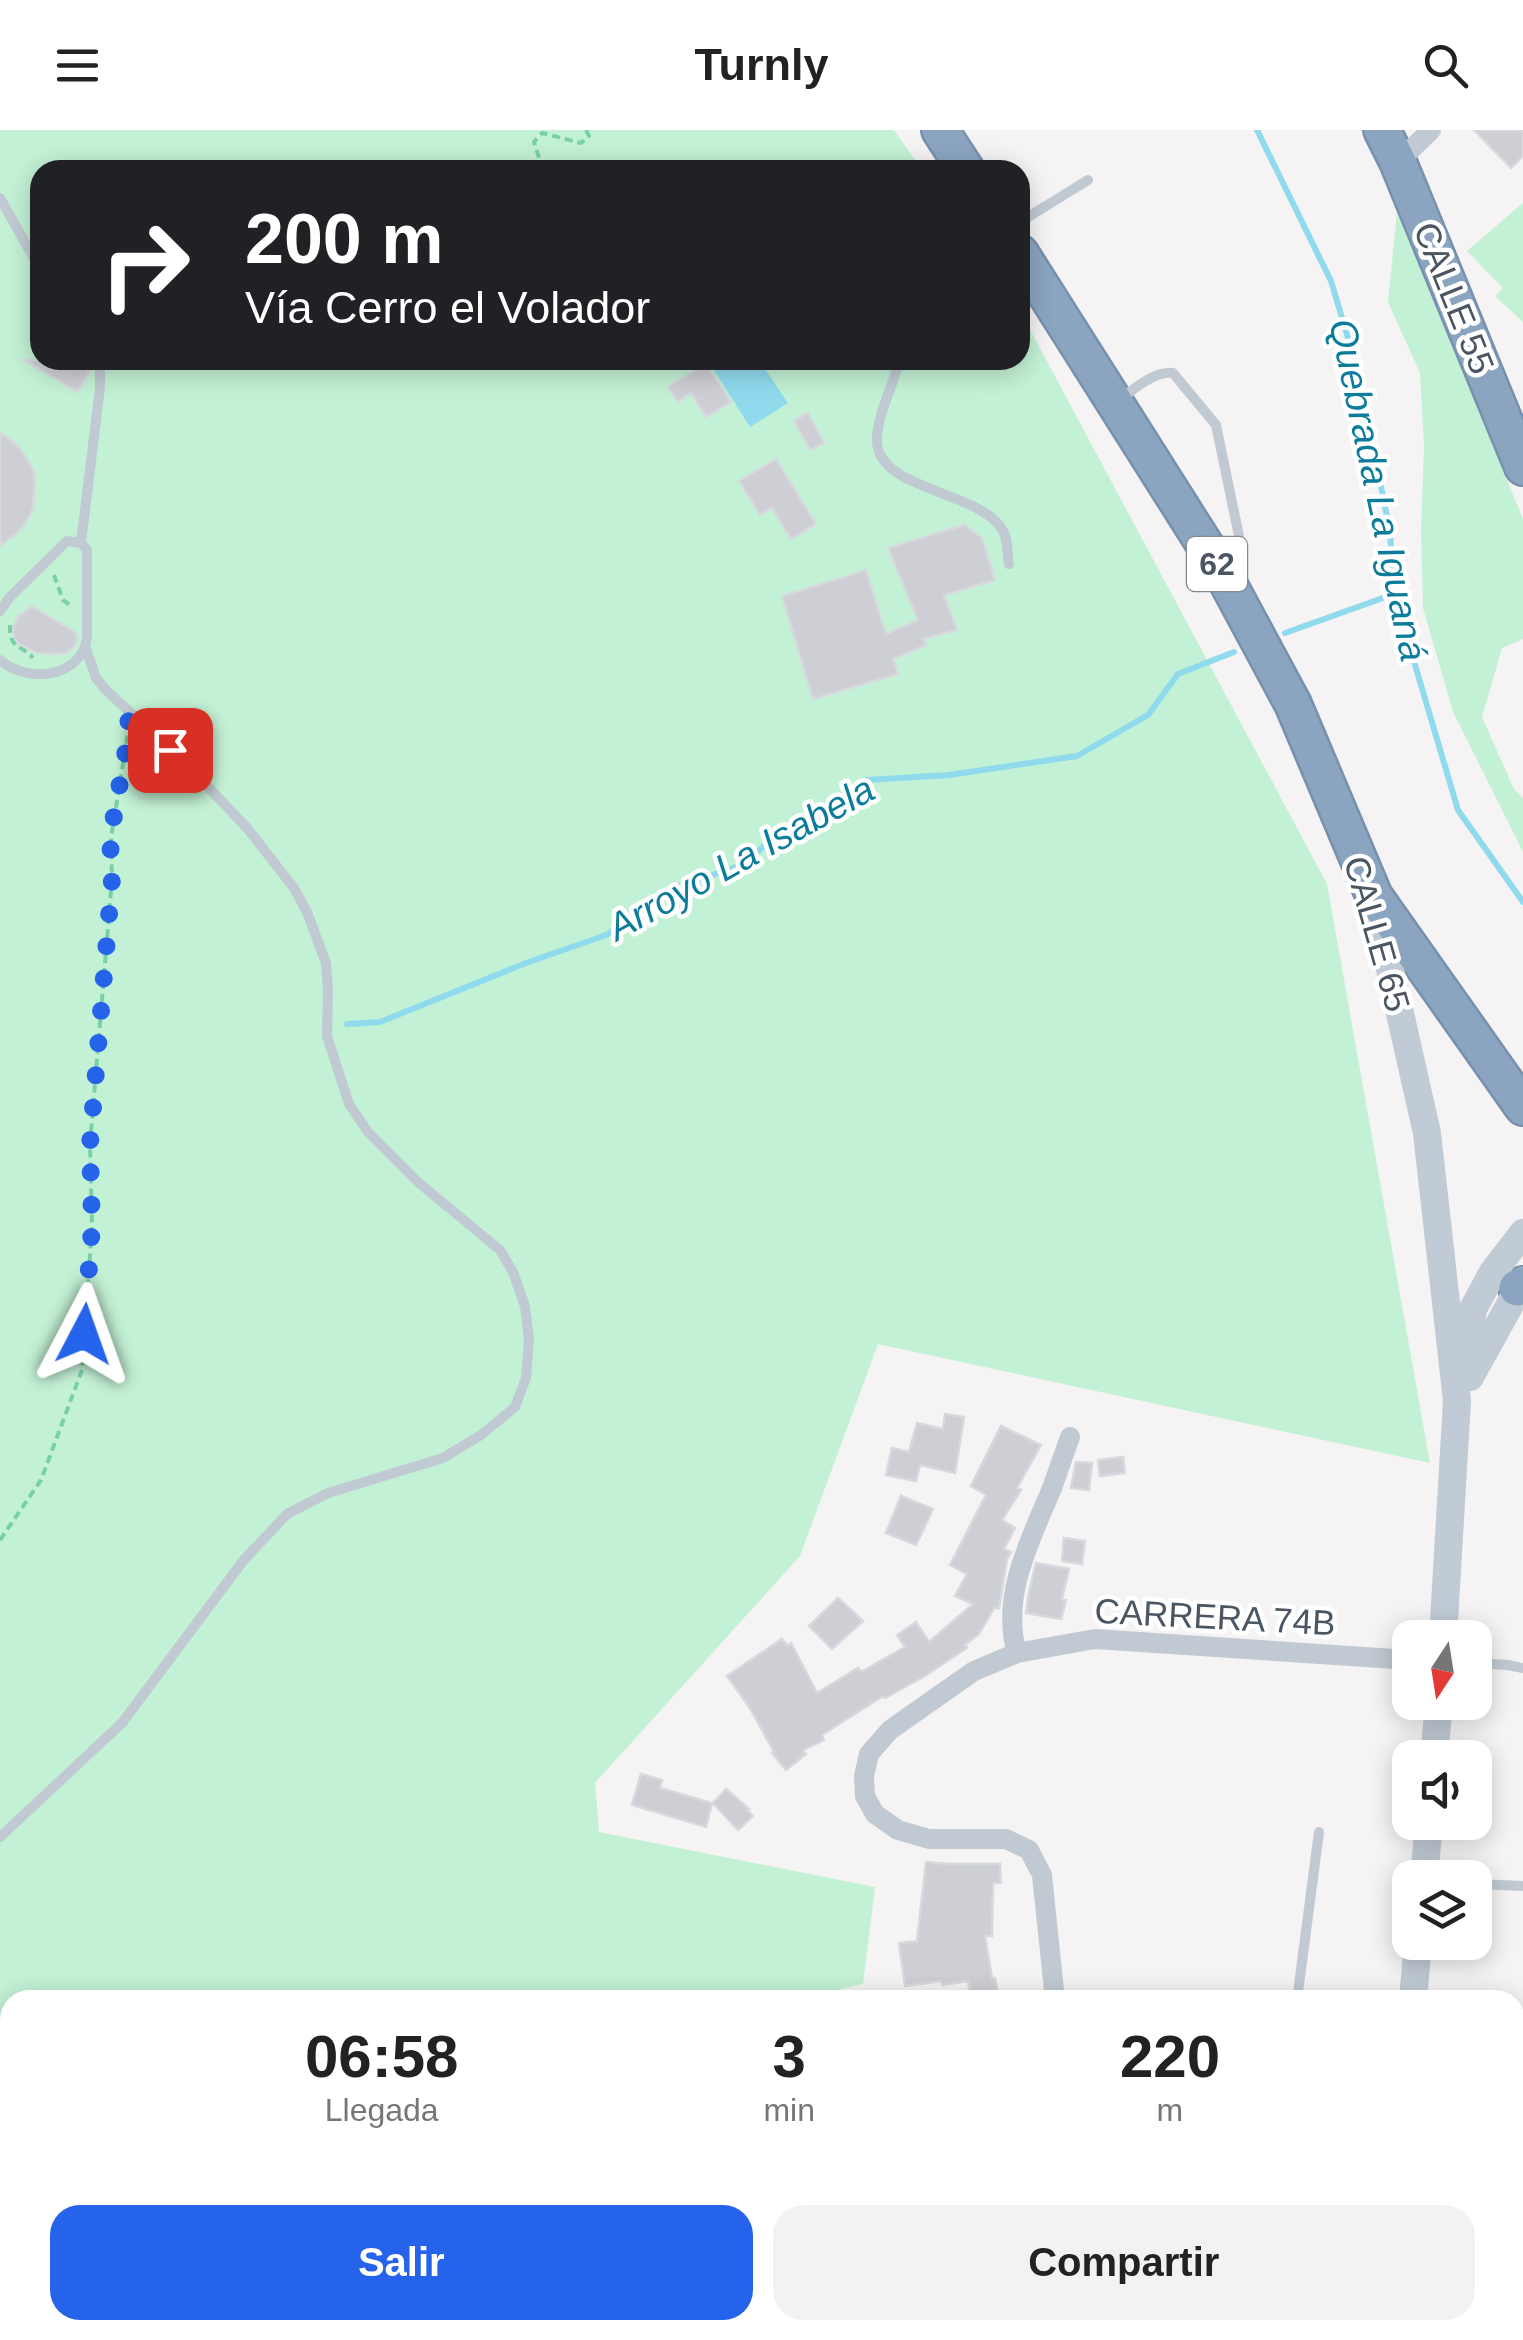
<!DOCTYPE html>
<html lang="es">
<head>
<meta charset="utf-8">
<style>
	body { margin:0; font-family:Arial,sans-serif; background:#f2f2f2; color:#222; height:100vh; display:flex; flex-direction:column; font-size:38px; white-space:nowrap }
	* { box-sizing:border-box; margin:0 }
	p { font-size:32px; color:#767676 }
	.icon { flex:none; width:55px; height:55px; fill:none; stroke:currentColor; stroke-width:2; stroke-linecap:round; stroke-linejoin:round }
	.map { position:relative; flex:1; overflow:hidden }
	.panel { position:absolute; left:0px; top:1860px; width:1525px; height:350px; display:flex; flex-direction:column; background:#fff; border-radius:30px 30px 0 0; box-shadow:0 5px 25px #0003 }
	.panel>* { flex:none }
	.guide { position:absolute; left:30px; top:30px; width:1000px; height:210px; border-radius:30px; box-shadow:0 5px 25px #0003; background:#202124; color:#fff; overflow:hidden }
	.needle { width:65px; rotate:192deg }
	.controls { position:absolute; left:1392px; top:1490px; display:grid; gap:20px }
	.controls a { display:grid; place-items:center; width:100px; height:100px; border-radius:20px; background:#fff; box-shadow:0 5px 25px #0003; font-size:50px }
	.pin { position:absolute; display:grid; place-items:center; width:85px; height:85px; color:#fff; margin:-42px; border-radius:20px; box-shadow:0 5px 15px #0006 }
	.me { position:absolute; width:110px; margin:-55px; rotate:4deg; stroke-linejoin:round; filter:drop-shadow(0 0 8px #0008) }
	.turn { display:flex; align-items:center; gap:35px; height:210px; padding:0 50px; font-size:45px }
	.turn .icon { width:130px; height:130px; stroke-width:2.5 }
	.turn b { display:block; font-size:70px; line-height:85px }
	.eta { display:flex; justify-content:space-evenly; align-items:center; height:170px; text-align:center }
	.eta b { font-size:60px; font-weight:700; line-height:70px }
	.button { display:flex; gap:20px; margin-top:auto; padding:20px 50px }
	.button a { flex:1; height:115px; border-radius:30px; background:#2563eb; color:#fff; font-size:40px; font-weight:700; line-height:115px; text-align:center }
	.button a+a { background:#f2f2f2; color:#222 }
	header { display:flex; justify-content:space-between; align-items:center; height:130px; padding:0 50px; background:#fff; font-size:45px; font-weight:700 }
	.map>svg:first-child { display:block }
	.green { fill:#c3f1d5 }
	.water { fill:#90daee }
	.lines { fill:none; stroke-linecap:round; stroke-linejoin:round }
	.stream { stroke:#90daee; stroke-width:6 }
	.building { fill:#cdcfd5; stroke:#d7d9de; stroke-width:2.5 }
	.highway-casing { stroke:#7690ad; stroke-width:40 }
	.path { stroke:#7ad0a6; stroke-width:4; stroke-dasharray:8 5; stroke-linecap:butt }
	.lane { stroke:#c1cad2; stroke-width:10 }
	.street { stroke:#c1cad2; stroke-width:20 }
	.secondary { stroke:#c1cbd6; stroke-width:28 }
	.highway { stroke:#8ba5c1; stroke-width:35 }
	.route { stroke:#2563eb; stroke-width:18; stroke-dasharray:0 32.4 }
	.labels { text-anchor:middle; stroke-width:9; stroke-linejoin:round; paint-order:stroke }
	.shield { fill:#fff; stroke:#808990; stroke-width:2.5 }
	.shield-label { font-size:32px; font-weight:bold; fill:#4a5661 }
	.street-label { font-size:35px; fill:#4a5661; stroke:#fff }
	.water-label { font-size:38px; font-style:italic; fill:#0c7c9b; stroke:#fff }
</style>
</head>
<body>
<header><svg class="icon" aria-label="menu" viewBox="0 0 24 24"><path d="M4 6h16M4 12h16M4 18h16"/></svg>Turnly<svg class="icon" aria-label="search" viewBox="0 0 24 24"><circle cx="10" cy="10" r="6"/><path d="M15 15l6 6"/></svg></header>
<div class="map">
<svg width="1523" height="2210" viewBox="0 0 1523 2210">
	<rect width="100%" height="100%" fill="#f5f3f3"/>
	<path class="green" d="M0,0H894L922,40H40V230H1020V181L1327,754L1430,1333L878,1214L800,1426L595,1653L599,1702L875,1757L863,1854L794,1870H10V2200H1092L1140,2210H0Z
		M1523,73V192L1495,166L1503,158L1467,121Z
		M1397,82L1523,389V509L1502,518L1482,587L1514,659L1523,668V722L1453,582L1423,478L1421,402L1424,317L1420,243L1388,172Z"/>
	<path class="water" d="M710,230H759L788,273L750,297L708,231Z"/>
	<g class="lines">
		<path class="stream" d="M1257,0L1331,151L1359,245L1390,402L1394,464L1458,680L1523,772
			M1285,503L1394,464
			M347,894L380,892L526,833L606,805L677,757L742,735L779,703L867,650L949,645L1077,626L1148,585L1178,544L1234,522"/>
	</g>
	<path class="building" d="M1474,0H1523V26L1511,38Z
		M24,230H71L90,241L78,262Z
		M706,233L731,272L706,287L691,263L678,272L668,257Z
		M808,283L824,313L810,320L794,290Z
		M0,302L18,316L26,327L33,339L35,352L33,379L26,392L18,402L0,416Z
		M776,329L816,394L791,409L772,378L760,385L739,351Z
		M964,395L982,408L995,450L944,465L957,500L923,509L926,515L893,529L898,544L813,569L782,466L866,440L886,504L918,490L888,418Z
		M32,476L76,503L77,510L74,517L67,523L54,524L37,523L20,515L14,508L13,498L18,487Z
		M945,1284L964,1287L955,1343L920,1335L916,1351L886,1345L892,1318L909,1322L917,1293L943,1299Z
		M1001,1296L1041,1315L1017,1358L1021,1360L1002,1390L1015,1398L1004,1419L1011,1422L1007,1429L999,1478H994L979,1504L965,1515L967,1518L925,1546L885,1568L883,1566L822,1605L824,1610L803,1620L806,1624L786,1640L772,1623L774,1622L750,1578L727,1546L782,1509L788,1516L791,1513L817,1563L858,1538L861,1542L905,1517L897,1505L916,1492L929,1512L973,1474L955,1466L967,1444L950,1435L986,1365L971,1356Z
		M1123,1327L1125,1343L1100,1346L1098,1330Z
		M1076,1332L1092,1333L1089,1360L1071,1358Z
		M901,1366L933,1379L916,1415L886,1403Z
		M1064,1408L1085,1411L1082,1434L1062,1431Z
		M1036,1433L1069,1439L1062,1469L1066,1470L1061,1489L1026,1483L1029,1462Z
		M838,1468L863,1491L832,1519L809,1496Z
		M641,1644L662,1650L660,1658L712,1673L706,1697L632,1675Z
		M726,1659L749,1679L747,1680L753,1686L738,1700L713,1673Z
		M926,1732L949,1734H1000L1001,1753H993L992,1806H985L992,1848H995L999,1868L971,1870L968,1851L942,1855L941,1851L905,1856L899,1813L917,1811Z"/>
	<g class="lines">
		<g class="highway-casing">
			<path id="highway" d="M940,0L966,40
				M1382,0L1398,32L1523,337
				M1020,123L1222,442L1293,574L1374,766L1523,977
				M1517,1158L1523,1155"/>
		</g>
		<path class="path" d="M543,40L534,12L542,3L581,13L589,6L586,0
			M54,445L63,470L70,475
			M10,495C9,520 21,514 33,528
			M0,1410L41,1350L82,1240L92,1097L90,1014L112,749L111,708L128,602"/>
		<path class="lane" d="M0,68L40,139
			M1020,92L1088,50
			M899,230C894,256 876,285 877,312C879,362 986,361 1004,403C1008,411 1007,424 1009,434
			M1120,269C1136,258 1154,241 1173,243L1216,295L1240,411L1238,422L1226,437
			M81,413L100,258V230
			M0,481L10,467L67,411L81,413L87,420V507C82,548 28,554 0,530
			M1475,1533L1508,1535L1523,1538
			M0,1707L122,1593L243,1431L287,1384L328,1363L443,1328L481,1305L515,1277L526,1248L529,1210L525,1176L513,1142L500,1120L419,1053L368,1002L349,974L327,906L328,860L326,833L307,782L294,758L247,698L191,639L105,559L96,548L86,519
			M1475,1754L1523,1756
			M1297,1870L1319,1702"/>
		<path class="street" d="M1398,32L1431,0
			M1017,1523C1000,1466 1031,1409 1052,1358C1058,1341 1064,1324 1070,1307
			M1055,1870L1042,1745L1029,1720L1006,1709H929L898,1700L875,1684L865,1666L864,1646L869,1624L890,1600L974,1541L1017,1523L1095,1509L1410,1530
			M1515,1911L1523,1912"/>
		<path class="secondary" d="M1376,777L1427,1003L1457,1271L1443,1508
			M1463,1240L1473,1179L1493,1142L1523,1103
			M1470,1247L1523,1151
			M1434,1628L1439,1572
			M1424,1748L1429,1692
			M1413,1870L1418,1812
			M1389,2210L1390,2200"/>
		<use href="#highway" class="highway"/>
	</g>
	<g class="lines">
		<path class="route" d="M84,1204L92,1097L90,1014L112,749L110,708L127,614L129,583L170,620"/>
	</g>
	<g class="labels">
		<rect class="shield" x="1187" y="407" width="60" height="54" rx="8"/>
		<g class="shield-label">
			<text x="1217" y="445">62</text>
		</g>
		<g class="street-label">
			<text transform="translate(1454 168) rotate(68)" y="12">CALLE 55</text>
			<text transform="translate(1377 804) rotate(74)" y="12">CALLE 65</text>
			<text transform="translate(1215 1487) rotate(3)" y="12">CARRERA 74B</text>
		</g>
		<g class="water-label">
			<text transform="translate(1378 360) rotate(78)" y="13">Quebrada La Iguaná</text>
			<text transform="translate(741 728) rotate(-29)" y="13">Arroyo La Isabela</text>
		</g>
	</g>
</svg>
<div class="controls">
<a><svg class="needle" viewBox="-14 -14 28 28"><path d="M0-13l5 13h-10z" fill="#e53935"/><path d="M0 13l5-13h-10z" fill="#767676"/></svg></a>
<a><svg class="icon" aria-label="sound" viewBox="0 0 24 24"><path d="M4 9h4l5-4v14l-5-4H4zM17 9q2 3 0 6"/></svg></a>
<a><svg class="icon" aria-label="layers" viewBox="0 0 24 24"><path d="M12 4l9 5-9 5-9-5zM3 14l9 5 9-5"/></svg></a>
</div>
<div class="pin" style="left:170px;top:620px;background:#d93025"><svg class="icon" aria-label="arrive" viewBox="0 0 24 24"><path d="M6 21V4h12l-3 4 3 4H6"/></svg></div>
<svg class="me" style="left:84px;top:1204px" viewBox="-20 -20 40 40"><path d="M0-17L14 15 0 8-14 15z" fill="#2563eb" stroke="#fff" stroke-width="4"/></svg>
<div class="guide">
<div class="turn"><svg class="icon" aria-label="right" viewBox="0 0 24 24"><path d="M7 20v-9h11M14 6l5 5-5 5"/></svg><div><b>200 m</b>Vía Cerro el Volador</div></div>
</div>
<section class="panel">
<div class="eta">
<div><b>06:58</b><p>Llegada</p></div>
<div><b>3</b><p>min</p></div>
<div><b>220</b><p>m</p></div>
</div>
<div class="button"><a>Salir</a><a>Compartir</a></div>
</section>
</div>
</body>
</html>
